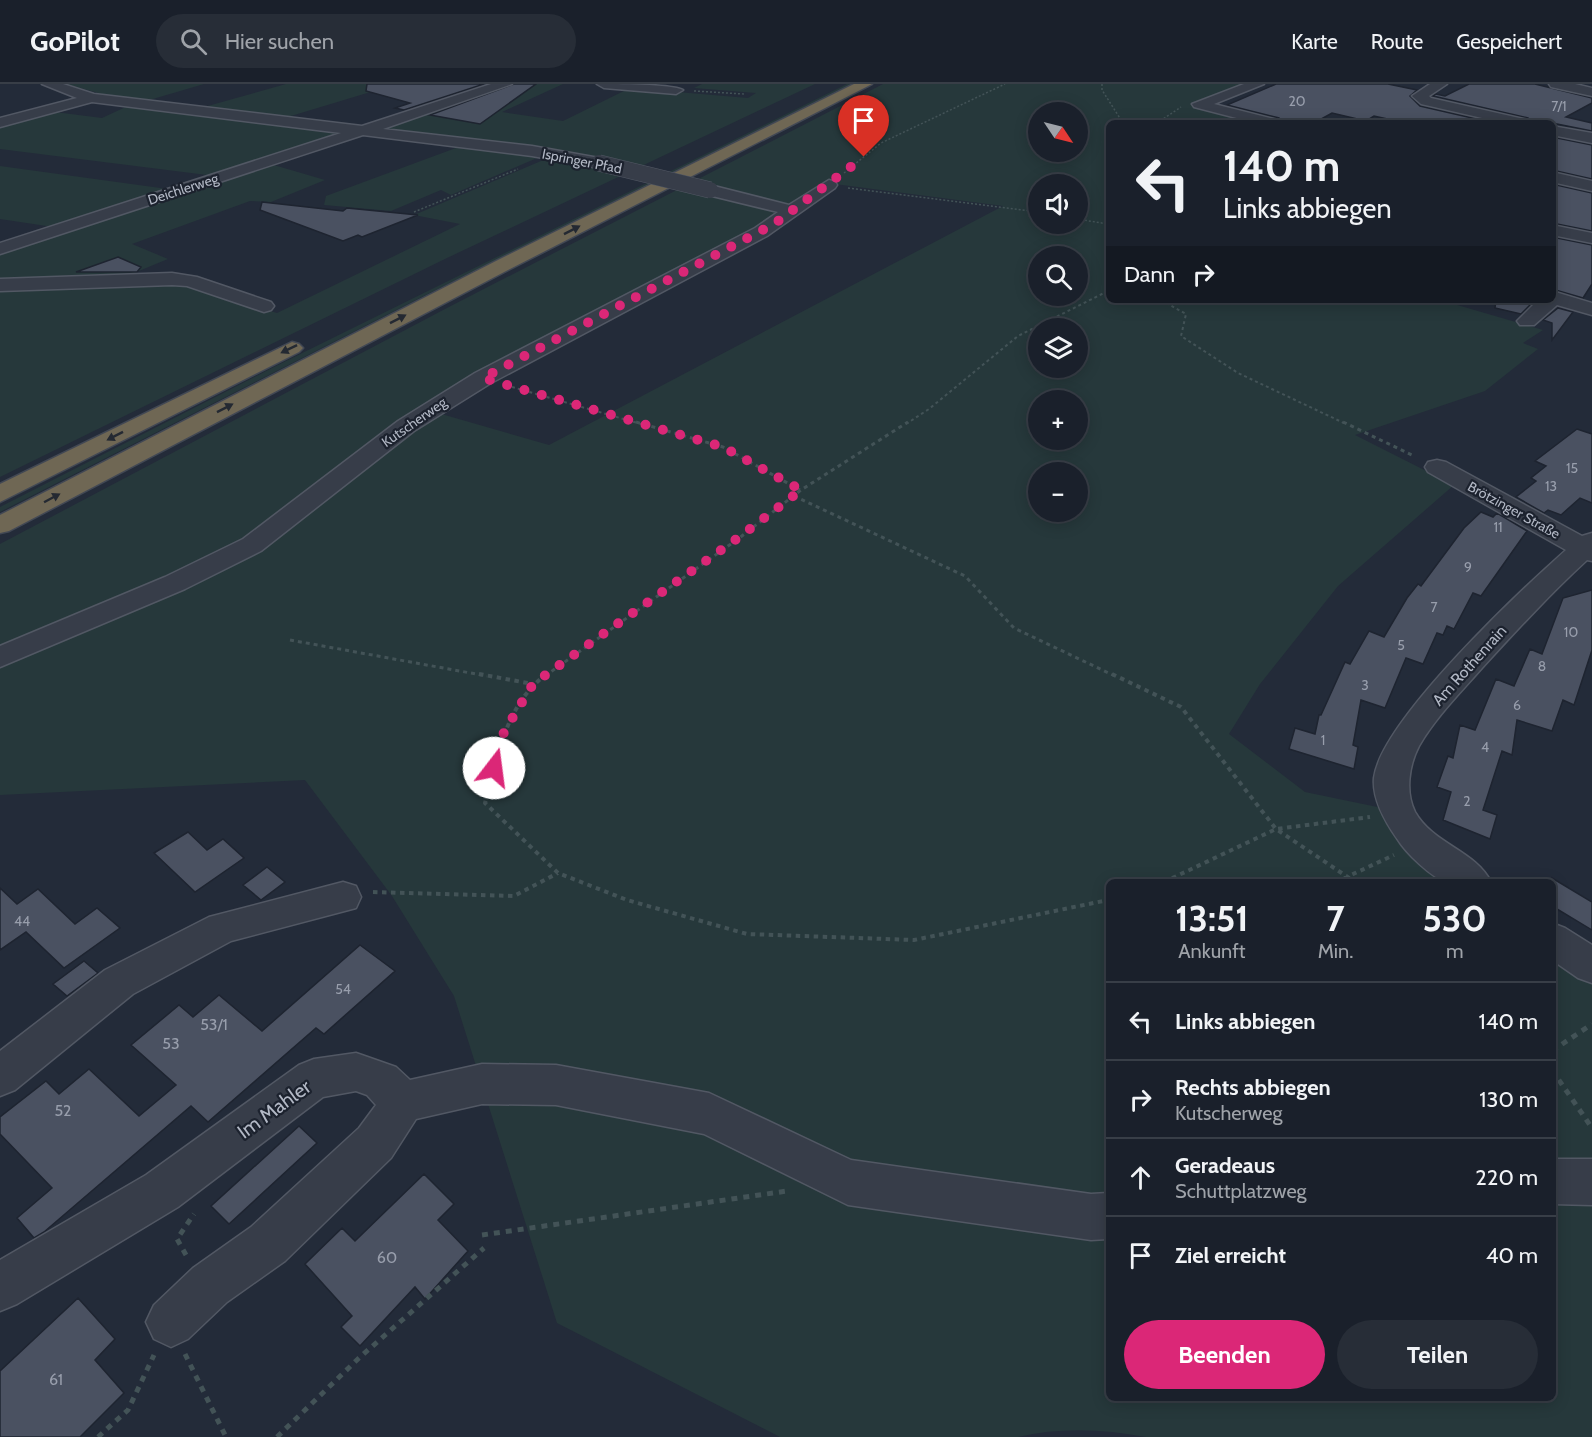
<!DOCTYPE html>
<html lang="de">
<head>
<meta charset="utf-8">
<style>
	body { margin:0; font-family:Cabin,sans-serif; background:#272d37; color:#f1f3f6; height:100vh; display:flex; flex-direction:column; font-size:22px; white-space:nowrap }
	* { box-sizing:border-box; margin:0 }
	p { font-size:20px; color:#9fa3a9 }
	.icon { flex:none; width:33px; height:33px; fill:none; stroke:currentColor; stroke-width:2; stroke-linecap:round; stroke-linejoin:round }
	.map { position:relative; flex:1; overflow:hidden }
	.side { position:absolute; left:1106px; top:795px; width:450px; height:522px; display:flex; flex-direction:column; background:#1a202b; border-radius:9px; box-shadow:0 3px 15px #0003,0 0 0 2px #383e47 }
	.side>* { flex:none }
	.guide { position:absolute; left:1106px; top:36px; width:450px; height:183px; border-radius:9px; box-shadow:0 3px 15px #0003,0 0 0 2px #383e47; background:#1a202b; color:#f1f3f6; overflow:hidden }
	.needle { width:39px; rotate:125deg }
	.fabs { position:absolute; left:1028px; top:18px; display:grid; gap:12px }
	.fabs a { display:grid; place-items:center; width:60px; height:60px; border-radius:50%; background:#1a202b; box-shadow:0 3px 15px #0003,0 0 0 2px #383e47; font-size:30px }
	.pin { position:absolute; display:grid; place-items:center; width:51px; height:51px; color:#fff; margin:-62px -26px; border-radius:50% 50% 50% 0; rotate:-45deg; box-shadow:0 0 6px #0007 }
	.pin .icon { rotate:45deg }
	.me { position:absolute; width:66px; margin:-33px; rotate:15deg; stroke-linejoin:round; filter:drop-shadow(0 0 4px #0008) }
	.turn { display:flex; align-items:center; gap:21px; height:126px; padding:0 18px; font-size:27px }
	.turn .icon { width:78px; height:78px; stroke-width:2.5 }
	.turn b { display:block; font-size:42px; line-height:51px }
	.then { display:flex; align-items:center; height:57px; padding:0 18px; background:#0003; gap:12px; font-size:22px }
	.eta { display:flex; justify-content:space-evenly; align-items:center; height:102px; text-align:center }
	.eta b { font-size:36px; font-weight:700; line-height:42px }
	.button { display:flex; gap:12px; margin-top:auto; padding:12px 18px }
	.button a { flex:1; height:69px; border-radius:36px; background:#db2777; color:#fff; font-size:24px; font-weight:700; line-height:69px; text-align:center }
	.button a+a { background:#272d37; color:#f1f3f6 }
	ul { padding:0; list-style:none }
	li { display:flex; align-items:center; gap:18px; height:78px; padding:0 18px; border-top:2px solid #383e47 }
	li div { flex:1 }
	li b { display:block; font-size:22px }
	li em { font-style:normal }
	header { display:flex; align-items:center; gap:36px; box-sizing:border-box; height:84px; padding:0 30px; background:#1a202b; border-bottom:2px solid #383e47 }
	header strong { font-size:28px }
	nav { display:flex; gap:33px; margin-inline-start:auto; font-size:21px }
	.search { width:420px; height:54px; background:#272d37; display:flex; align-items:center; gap:15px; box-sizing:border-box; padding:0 21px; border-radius:33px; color:#9fa3a9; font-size:22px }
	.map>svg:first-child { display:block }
	.green { fill:#26383b; fill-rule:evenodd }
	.building { fill:#4a5161; stroke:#1e2430; stroke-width:1.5 }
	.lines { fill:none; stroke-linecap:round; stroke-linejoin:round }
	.minor-casing { stroke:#525864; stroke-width:3 }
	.highway-casing { stroke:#424854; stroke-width:3 }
	.path-far4 { stroke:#435357; stroke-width:1.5; stroke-dasharray:2 2; stroke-linecap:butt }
	.path-far3 { stroke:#435357; stroke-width:2; stroke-dasharray:3 3; stroke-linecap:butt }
	.path-far2 { stroke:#435357; stroke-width:3; stroke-dasharray:4 4; stroke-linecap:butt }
	.path-far1 { stroke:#435357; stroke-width:4; stroke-dasharray:4.5 4.5; stroke-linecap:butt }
	.path { stroke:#435357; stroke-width:5; stroke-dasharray:6 6; stroke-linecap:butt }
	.minor { fill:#373d49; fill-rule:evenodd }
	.highway { fill:#6f6754; fill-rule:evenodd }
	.minor-bridge-casing { stroke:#525864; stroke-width:17; stroke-linecap:butt }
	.minor-bridge { stroke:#373d49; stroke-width:16 }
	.oneway { fill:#242932 }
	.route { stroke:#db2777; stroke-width:10; stroke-dasharray:0 18 }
	.labels { text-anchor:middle; stroke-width:4.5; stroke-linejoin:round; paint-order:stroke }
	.number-label { font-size:14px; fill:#989eac }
	.far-street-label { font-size:14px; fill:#b2b8c5; stroke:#1c222e }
	.street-label { font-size:16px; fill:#b2b8c5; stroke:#1c222e }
	.near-number-label { font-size:16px; fill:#989eac }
	.near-street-label { font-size:20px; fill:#b2b8c5; stroke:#1c222e }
</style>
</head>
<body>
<header>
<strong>GoPilot</strong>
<div class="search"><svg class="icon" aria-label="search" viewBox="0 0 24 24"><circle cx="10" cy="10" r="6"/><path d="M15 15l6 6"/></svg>Hier suchen</div>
<nav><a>Karte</a><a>Route</a><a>Gespeichert</a></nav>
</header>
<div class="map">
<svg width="1592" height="1353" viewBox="0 0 1592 1353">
	<rect width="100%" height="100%" fill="#232b39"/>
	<path class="green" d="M66,0H204L146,17L109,12Z
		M286,0H397L281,35L197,25Z
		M513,0H563L502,28L563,37L630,4L748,14L756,9L694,4L702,0H815L447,174L0,393V167L267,79L325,96L271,118L250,117L132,160L168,175L112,198L180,200L277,229L460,140L414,131L541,77L557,73L630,83L375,46Z
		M847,0H851L420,214L0,428V423L276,282Z
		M883,0H1248L1191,21L1262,39H1108V216H1440L1543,246L1523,259L1538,265L1485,307L1355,351L1454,401L1338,502L1260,600L1229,650L1305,708L1387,725L1454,798H1108V1314H1552L1553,867L1592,894V1353H1146C1103,1345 1060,1343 1018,1353H780L557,1239L454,912L392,812L305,696L0,711V460L445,225ZM1038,28H1077V68H1038ZM827,99L1003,122L549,361L424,325L778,134ZM1038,100H1077V140H1038ZM1038,172H1077V212H1038ZM1038,244H1077V284H1038ZM1038,316H1077V356H1038ZM1038,388H1077V428H1038Z
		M130,21L356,47L215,92L0,65V40L47,27L102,34Z
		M464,61L537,74L451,111L441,106L391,127L324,121L326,112Z
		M0,82L175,106L60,144L0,135Z"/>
	<path class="building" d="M367,0H484L404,26L395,24L410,19L366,7Z
		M514,0H536L480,40L430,31Z
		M1276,0H1388L1417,6L1410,12L1420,22L1494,39H1406L1374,32L1366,37L1332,29L1314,39H1282L1279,34L1227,21Z
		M1469,0H1535L1592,14V19L1566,33L1592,39V47L1552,39H1532L1528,34L1433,12L1436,10L1445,12Z
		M1552,53L1592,61V95L1552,86Z
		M1552,100L1592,109V147L1552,139Z
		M262,118L343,127L347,124L418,131L362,153L358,151L343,157L260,126Z
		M1552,153L1592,161V200L1583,214L1552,205Z
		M118,173L141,183L137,188H76Z
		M1496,216H1535L1521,230L1495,224Z
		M1558,224L1573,228L1552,256V239L1543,236Z
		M1577,345L1592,350V419L1580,414L1561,431L1548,426L1544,429L1516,413L1536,397L1531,394L1546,382L1535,377Z
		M1481,428L1493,433L1497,429L1527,447L1481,512L1473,509L1454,545L1447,542L1443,551L1437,549L1423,580L1406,574L1385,624L1361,616L1353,661L1358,663L1354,685L1289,665L1295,644L1315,650L1319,631H1321L1345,578L1350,580L1369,547L1384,553L1407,514L1418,500L1421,502L1464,444Z
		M1592,506V566L1574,621L1563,616L1552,647L1517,636L1512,671L1502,667L1483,726L1497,731L1490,755L1443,736L1451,708L1437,703L1448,672L1453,674L1460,641L1475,646L1496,595L1514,602L1530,565L1542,570L1563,514Z
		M188,748L207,766L223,755L244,774L195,808L154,769Z
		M267,783L285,798L261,816L243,801Z
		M1552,794L1592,818V846L1552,822Z
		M0,804L17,820L38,805L75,840L97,824L120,844L64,884L26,848L0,866Z
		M360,861L395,887L324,950L316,944L208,1038L191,1022L44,1148L34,1154L17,1134L52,1104L0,1050V1033L46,997L59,1010L89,985L139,1032L176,1001L131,961L179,921L193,933L219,911L262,947Z
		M84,877L98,889L67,912L53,900Z
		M299,1042L317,1059L229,1140L211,1122Z
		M424,1090L454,1120L438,1136L468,1167L425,1215L415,1203L360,1262L341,1243L352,1232L305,1180L342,1144L355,1157Z
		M78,1214L115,1255L95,1276L124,1309L80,1353H0V1287Z"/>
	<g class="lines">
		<g class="minor-casing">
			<path id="minor" d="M42,0H63L94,10L362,42L491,0H512L383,45L532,62L599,74L607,79L599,84L532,72L363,51L0,170V159L341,49L92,18L0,43V34L77,14Z
				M597,0C615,0 672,0 683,6L676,10L604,4Z
				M1244,0H1264L1214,20L1278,36L1280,39H1256L1194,23L1192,20Z
				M1430,0H1447L1429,12L1431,14L1528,36L1530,39H1504L1421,20L1412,12Z
				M1549,0H1575L1592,4V12L1551,3Z
				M1552,42L1592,49V59L1552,51Z
				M1552,88L1592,97V107L1552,98Z
				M829,96L835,98L837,101L835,104L767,152L491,299L414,347L261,467L185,505L0,583V562L165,493L243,455L398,337L475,289L755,144L778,128L704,110L702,106L704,102L710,101L789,121Z
				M1552,141L1592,149V159L1552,151Z
				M172,189L197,193L271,218L274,222L271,226L264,228L187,202L172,201L0,207V195Z
				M1552,207L1592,219V231L1557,221L1534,241H1520L1517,237L1538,216H1552Z
				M1437,376L1446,378L1582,452L1592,449V477L1587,476C1550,510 1516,547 1482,584C1461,608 1435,634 1419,662C1409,681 1405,708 1415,728C1433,760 1476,767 1491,798C1478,798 1458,802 1446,798C1431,793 1406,769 1398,756C1386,739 1372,716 1374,694C1381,637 1521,506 1566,466L1428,388L1425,383L1428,378Z
				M343,798L356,802L361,813L356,824L231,857L133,910L15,1006L0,1012V967L105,886L209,833Z
				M1552,839L1565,844L1592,861V899L1578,894L1552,876Z
				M356,969L396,983L410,996L482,980L556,981L709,1009L851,1076L1091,1110L1108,1109V1155L1091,1156L848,1121L704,1050L556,1021L482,1020L416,1035L391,1074L285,1177L227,1218L188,1255L171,1263L154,1255L146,1238L154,1221L193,1184L251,1143L359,1044L376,1021L367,1011L356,1007L323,1013L178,1123L17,1220L0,1227V1176L146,1091L299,981L314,975Z
				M1552,1075H1592V1121L1552,1120Z"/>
		</g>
		<g class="highway-casing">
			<path id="highway" d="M854,0H872L508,186L9,447L0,449V431L494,178Z
				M292,258L299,260L303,264L299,268L0,418V400Z"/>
		</g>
		<path class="path-far4" d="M1102,0V6L1123,39
			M694,7L744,10
			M1157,39L1181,23
			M844,89L881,59L1005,0
			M848,104L1038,128
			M414,128L518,85
			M1077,135L1108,140"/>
		<path class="path-far3" d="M1161,216L1186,230L1181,252L1238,289L1346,340
			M512,303L641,340
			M906,340L929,325L1018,252L1108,207"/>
		<path class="path-far2" d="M636,338L723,363L800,406
			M1343,338L1414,372
			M794,412L965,492L1014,544L1115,592
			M290,556L487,592
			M545,592L738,455L801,406L908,338"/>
		<path class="path-far1" d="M479,590L533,600
			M547,590C506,619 497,674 485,719L558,789L627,816L747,850L914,856L1108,816
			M1112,590L1181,623L1276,745L1355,798
			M1164,798L1276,745L1370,733
			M1336,798L1394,771
			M373,808L514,812L558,789"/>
		<path class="path" d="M1552,967L1592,940
			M1552,986L1592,1044
			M482,1151L787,1107
			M186,1171L177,1155L194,1130
			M185,1270L226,1353
			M98,1353L128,1326L154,1271
			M277,1353L359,1274L484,1164"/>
		<use href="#minor" class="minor"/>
		<use href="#highway" class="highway"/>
		<g class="minor-bridge-casing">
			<path id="minor-bridge" d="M599,79L710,106"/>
		</g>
		<use href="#minor-bridge" class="minor-bridge"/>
	</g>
	<defs><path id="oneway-solid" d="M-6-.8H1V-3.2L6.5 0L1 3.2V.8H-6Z" transform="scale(1.5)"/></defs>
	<g class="oneway">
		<use href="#oneway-solid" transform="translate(572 146) rotate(-27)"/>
		<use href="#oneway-solid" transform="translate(398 235) rotate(-27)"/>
		<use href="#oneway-solid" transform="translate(289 265) rotate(154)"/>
		<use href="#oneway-solid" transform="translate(225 324) rotate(-27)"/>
		<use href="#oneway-solid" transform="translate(115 352) rotate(153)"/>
		<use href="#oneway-solid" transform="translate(52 414) rotate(-28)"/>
	</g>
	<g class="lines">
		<path class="route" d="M494,684L504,648L533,600L738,454L801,406L723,363L483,294L774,140L864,73"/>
	</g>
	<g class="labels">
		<g class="number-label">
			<text x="1297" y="22">20</text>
			<text x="1559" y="27">7/1</text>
			<text x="1572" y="389">15</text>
			<text x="1551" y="407">13</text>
			<text x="1498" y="448">11</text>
			<text x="1468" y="488">9</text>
			<text x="1434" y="528">7</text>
			<text x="1571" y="553">10</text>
			<text x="1401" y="566">5</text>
			<text x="1542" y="587">8</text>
			<text x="1365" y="606">3</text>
			<text x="1517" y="626">6</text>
			<text x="1323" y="661">1</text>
			<text x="1485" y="668">4</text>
			<text x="1467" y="722">2</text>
			<text x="22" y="842">44</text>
			<text x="343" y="910">54</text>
		</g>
		<g class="far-street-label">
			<text transform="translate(582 77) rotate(11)" y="5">Ispringer Pfad</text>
			<text transform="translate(183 105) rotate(-18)" y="5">Deichlerweg</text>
			<text transform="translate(414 338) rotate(-35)" y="5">Kutscherweg</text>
			<text transform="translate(1514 426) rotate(29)" y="5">Brötzinger Straße</text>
		</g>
		<g class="street-label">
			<text transform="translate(1469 581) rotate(-48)" y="6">Am Rothenrain</text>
		</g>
		<g class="near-number-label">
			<text x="214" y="946">53/1</text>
			<text x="171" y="965">53</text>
			<text x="63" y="1032">52</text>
			<text x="387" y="1179">60</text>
			<text x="56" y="1301">61</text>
		</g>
		<g class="near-street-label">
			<text transform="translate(274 1025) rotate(-36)" y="7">Im Mahler</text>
		</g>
	</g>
</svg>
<div class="fabs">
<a><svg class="needle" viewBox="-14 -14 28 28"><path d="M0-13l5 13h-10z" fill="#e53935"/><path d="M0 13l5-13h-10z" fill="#9fa3a9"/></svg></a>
<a><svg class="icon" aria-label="sound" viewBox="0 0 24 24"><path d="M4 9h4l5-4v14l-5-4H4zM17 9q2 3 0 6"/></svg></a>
<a><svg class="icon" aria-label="search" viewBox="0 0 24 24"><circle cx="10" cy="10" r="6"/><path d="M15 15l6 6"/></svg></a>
<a><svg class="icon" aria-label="layers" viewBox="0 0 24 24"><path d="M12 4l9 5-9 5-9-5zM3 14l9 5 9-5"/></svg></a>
<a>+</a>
<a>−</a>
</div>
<div class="pin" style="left:864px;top:73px;background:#d93025"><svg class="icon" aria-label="arrive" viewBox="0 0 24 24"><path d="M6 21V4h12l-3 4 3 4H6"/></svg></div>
<svg class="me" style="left:494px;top:684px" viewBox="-20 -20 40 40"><circle r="19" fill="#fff"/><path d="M0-13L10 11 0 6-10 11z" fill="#db2777"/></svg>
<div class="guide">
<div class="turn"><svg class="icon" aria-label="left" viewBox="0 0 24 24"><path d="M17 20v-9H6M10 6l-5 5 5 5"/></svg><div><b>140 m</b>Links abbiegen</div></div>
<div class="then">Dann<svg class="icon" aria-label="right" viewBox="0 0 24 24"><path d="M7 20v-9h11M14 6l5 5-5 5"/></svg></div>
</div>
<section class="side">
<div class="eta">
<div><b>13:51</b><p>Ankunft</p></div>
<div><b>7</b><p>Min.</p></div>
<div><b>530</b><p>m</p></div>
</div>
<ul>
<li><svg class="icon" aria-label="left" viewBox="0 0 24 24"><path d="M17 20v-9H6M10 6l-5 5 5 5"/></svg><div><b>Links abbiegen</b></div><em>140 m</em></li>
<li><svg class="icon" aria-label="right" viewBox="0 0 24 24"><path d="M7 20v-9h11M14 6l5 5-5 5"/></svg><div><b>Rechts abbiegen</b><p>Kutscherweg</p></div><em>130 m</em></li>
<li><svg class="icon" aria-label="ahead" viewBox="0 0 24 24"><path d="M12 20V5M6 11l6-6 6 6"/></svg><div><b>Geradeaus</b><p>Schuttplatzweg</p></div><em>220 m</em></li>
<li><svg class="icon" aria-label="arrive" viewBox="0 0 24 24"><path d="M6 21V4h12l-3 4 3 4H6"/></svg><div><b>Ziel erreicht</b></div><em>40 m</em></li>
</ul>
<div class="button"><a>Beenden</a><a>Teilen</a></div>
</section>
</div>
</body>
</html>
